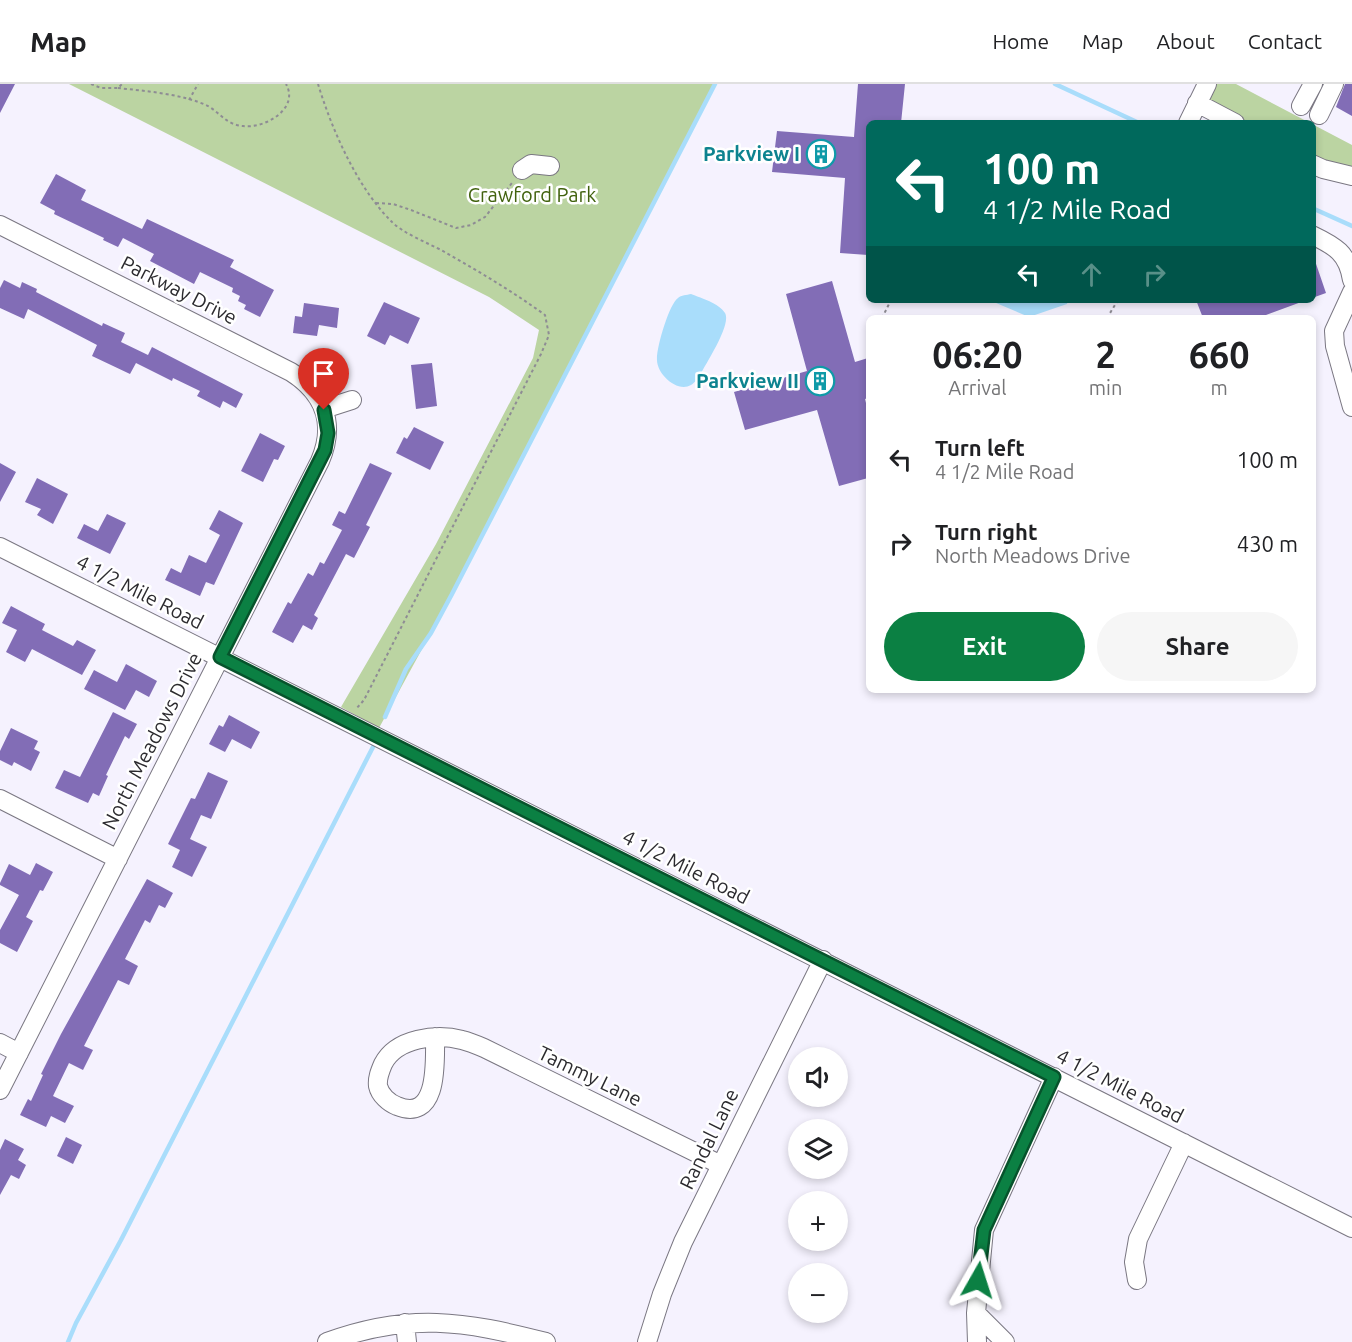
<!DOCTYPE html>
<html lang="en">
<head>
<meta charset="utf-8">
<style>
	body { margin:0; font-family:Ubuntu,sans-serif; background:#f6f6f6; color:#202124; height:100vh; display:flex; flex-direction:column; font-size:22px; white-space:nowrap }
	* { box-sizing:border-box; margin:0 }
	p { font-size:20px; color:#757577 }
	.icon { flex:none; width:33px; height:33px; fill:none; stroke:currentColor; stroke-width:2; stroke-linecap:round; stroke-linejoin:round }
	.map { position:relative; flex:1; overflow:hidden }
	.sheet { position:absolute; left:866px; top:231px; width:450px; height:378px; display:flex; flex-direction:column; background:#fff; border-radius:9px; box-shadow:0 3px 9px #0003 }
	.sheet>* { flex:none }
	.top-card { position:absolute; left:866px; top:36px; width:450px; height:183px; border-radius:9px; box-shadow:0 3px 9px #0003; background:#00695c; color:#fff; overflow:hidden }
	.controls { position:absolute; left:788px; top:963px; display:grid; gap:12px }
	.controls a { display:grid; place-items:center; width:60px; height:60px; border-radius:50%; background:#fff; box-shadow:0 3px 9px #0003; font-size:30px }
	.pin { position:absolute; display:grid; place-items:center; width:51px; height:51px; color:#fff; margin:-62px -26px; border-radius:50% 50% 50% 0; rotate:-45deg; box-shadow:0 0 6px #0007 }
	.pin .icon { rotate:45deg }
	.me { position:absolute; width:66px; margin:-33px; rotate:6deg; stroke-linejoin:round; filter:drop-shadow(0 0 4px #0008) }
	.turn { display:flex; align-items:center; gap:21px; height:126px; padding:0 18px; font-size:27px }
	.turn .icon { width:78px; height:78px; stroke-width:2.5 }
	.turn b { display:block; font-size:42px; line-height:51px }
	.lanes { display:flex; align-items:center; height:57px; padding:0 18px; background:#0003; justify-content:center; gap:30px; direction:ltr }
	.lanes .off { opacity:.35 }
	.eta { display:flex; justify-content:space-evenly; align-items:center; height:102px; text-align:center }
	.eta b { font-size:36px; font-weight:700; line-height:42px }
	.cta { display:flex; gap:12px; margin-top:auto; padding:12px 18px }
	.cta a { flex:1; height:69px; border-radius:36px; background:#0b8043; color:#fff; font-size:24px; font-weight:700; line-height:69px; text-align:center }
	.cta a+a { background:#f6f6f6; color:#202124 }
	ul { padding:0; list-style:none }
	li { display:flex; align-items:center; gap:18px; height:84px; padding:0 18px }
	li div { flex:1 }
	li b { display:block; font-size:22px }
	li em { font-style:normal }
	header { display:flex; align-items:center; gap:36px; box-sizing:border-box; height:84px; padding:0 30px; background:#fff; border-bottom:2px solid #e0e0e0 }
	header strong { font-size:28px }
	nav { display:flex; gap:33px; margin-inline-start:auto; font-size:21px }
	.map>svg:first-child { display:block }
	.green { fill:#bbd4a2 }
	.water { fill:#a9ddfb }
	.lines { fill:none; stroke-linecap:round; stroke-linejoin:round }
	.stream { stroke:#a9ddfb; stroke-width:4.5 }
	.building { fill:#826db6 }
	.minor-casing { stroke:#7a7782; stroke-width:20 }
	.path { stroke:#8e8c94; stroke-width:2; stroke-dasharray:3 3; stroke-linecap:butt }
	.minor { stroke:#fff; stroke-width:18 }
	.route-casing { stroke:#07532c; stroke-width:15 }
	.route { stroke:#0b8043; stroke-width:10 }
	.labels { text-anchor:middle; stroke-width:5; stroke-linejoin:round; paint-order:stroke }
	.culture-label { font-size:20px; font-weight:bold; fill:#0d838f; stroke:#fff; text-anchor:end }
	.park-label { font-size:20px; fill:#41620e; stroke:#fff }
	.street-label { font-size:20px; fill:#2c2b2f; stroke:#fff }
</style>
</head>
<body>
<header>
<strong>Map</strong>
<nav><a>Home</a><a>Map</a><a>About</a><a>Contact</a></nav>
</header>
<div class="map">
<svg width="1352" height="1258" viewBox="0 0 1352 1258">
	<rect width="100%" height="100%" fill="#f5f2fe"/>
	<path class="green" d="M69,0H715L452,510L379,644L341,623L436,460L533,274L539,246L489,213Z
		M1214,0H1236L1310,39H1250L1212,20L1208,14Z
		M1312,40L1352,61V85L1329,79L1313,71Z"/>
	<path class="water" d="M691,210C701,214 719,219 725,229C732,241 704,282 698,295C695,297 693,300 691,301C677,309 657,290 657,276C656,265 669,220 678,214C681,211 687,211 691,210Z
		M989,216H1068L1067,220L1029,233Z"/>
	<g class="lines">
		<path class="stream" d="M1055,0L1139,39
			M1312,124L1352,142
			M385,633L406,585L431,549L452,510L715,0
			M68,1258L76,1239L121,1156L373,663"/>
	</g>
	<path class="building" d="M0,0H15L0,29Z
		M858,0H905L901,39H868V171L840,169L845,94L772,88L777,47L854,53Z
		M1345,0H1352V32L1336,23Z
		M56,90L86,106L81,116L142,145L147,135L234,176L230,183L274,206L260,233L244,225L246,221L238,217L240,212L232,208L233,204L200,188L194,200L150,177L154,170L123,154L118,163L103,156L104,154L54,130L55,127L40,119Z
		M1312,174H1314L1326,209L1312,214Z
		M4,196L20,204L22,198L37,205L36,208L102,242L103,239L125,249L121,258L148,271L152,263L243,310L236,324L223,317L220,324L197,312L200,307L173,294L172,297L136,279L130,290L92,272L97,261L28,225L24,235L0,224V204Z
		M832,197L855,278L868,274V314L865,315L868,327V394L839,402L817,326L745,346L734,308L807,287L786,210Z
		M1196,216H1303L1304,217L1258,234H1203Z
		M384,218L420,234L408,260L390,251L385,261L367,252Z
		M304,219L339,224L337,244L319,241L317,252L293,249L295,232L302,233Z
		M432,279L437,322L416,325L411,281Z
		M414,343L444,358L430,386L396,369L404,353L407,355Z
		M260,349L285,362L278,376L274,375L263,398L241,387Z
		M0,379L16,388L0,418Z
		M370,379L392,389L366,441L370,443L354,474L346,470L314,531L318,534L312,546L303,541L293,559L272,548L288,518L291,520L308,489L313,492L320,478L324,480L342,446L332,441L339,427L345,430Z
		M37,394L68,410L53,440L37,431L41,425L25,418Z
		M219,426L243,439L214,501L206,498L200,512L165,496L171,484L181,489L189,471L206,479L220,451L209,445Z
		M107,430L126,439L110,470L77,454L84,440L98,447Z
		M11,522L45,540L42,546L73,562L77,556L96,566L82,591L32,565L25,578L6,568L17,546L2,539Z
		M126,580L157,597L149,613L136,606L125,626L84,605L94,586L117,598Z
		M113,628L137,640L129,655L125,652L106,691L108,692L99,712L93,709L88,719L55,704L64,686L80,693Z
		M229,631L260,648L251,665L232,655L225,668L209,660L219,641L223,643Z
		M11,644L38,657L34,665L40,668L31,687L14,678L12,682L0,676V667Z
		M208,688L228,697L211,735L201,731L190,755L207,763L192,793L172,783L180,766L168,760L191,714L195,715Z
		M36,779L53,788L43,807L40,806L26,833L33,837L17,868L0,859V846L19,811L0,801V799L9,780L30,791Z
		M147,795L173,809L165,824L159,821L150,839L145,836L125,875L138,882L129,901L118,896L84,962L93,966L83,986L69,979L53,1012L74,1022L65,1039L51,1032L46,1043L20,1031L28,1015L31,1017L43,991L41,990L61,950Z
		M66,1053L82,1061L73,1080L57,1072Z
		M5,1055L24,1065L18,1076L26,1081L19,1095L11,1091L0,1111V1066Z"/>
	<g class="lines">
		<g class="minor-casing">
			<path id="minor" d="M1197,19L1235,39
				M1301,22L1313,0
				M1319,31L1334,0
				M1188,39L1207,0
				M1312,80L1323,85L1352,92
				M522,86L531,80L550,82
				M0,141L291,288C324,309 336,340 320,377L0,1006
				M1312,151C1335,162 1348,169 1352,196
				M1352,208L1334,247L1335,262L1352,323
				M324,325L352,316
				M0,463L1352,1144
				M0,715L118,775
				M435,953C435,977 439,1039 397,1022C389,1019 380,1011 378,1002C377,994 380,987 383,980C396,954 437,949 462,956C470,958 477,961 484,964L721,1081
				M0,959L19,969
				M1137,1196L1134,1178L1138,1155L1184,1059
				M976,1229L1005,1258
				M405,1239L407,1258
				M327,1258C409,1228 464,1237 546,1258
				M647,1258L662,1210L683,1158L823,876
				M977,1258L976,1229L984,1146L1054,993"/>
		</g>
		<path class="path" d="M91,0L101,4H118L122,0
			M318,0C332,46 357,103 391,137C402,149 428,159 443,167C478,187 512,207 545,231L549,251L541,270L364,616L356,625
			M118,4C145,7 183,10 208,22C220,29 227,41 243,42C264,45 300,25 286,0
			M189,16L198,0
			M376,119L393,120L411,126L456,144L471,141L485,133L512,99
			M882,234L891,216
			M1107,234L1118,216"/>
		<use href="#minor" class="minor"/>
	</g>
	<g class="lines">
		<g class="route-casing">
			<path id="route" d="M324,326L328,349L325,366L220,573L1054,993L984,1146L978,1196"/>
		</g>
		<use href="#route" class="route"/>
	</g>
	<defs>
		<g id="building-ring" transform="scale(1.5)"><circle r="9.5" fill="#fff" stroke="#0f9aa8" stroke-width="1.5"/><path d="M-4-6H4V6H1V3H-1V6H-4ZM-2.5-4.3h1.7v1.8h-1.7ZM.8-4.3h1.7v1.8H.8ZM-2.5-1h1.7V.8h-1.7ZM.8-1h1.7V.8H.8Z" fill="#0f9aa8"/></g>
	</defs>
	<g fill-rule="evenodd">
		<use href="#building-ring" x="821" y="70"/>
		<use href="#building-ring" x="820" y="297"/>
	</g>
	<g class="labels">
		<g class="culture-label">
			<text x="800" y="77">Parkview I</text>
			<text x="799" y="304">Parkview II</text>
		</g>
		<g class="park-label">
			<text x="532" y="118">Crawford Park</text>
		</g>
		<g class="street-label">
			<text transform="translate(179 206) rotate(27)" y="7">Parkway Drive</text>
			<text transform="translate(140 508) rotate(27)" y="7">4 1/2 Mile Road</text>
			<text transform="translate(152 657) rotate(-63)" y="7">North Meadows Drive</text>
			<text transform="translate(686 783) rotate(27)" y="7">4 1/2 Mile Road</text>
			<text transform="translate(590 992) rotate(26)" y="7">Tammy Lane</text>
			<text transform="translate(1120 1002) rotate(27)" y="7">4 1/2 Mile Road</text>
			<text transform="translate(709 1055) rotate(-64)" y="7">Randal Lane</text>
		</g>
	</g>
</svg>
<div class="controls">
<a><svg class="icon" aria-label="sound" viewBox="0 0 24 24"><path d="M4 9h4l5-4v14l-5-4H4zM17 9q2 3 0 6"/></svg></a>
<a><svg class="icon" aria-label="layers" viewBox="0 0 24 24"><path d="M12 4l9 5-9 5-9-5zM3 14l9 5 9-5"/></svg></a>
<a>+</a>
<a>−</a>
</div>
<div class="pin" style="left:324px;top:326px;background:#d93025"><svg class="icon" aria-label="arrive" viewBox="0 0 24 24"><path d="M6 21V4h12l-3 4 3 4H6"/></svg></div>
<svg class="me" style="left:978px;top:1196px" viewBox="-20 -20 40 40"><path d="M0-17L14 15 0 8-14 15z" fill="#0b8043" stroke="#fff" stroke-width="4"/></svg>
<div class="top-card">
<div class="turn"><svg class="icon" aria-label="left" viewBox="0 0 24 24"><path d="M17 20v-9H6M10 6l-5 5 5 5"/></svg><div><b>100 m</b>4 1/2 Mile Road</div></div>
<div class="lanes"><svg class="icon" aria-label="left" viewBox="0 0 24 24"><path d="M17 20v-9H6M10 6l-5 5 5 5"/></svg><svg class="icon off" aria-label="ahead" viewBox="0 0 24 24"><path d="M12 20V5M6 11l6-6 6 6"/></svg><svg class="icon off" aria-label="right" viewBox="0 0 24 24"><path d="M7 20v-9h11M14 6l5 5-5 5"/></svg></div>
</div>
<section class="sheet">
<div class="eta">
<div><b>06:20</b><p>Arrival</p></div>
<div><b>2</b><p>min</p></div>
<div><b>660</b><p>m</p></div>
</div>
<ul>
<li><svg class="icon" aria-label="left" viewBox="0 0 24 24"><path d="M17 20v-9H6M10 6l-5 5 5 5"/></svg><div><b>Turn left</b><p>4 1/2 Mile Road</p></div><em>100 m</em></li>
<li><svg class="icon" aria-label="right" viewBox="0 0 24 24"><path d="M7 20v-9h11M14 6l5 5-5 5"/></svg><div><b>Turn right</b><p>North Meadows Drive</p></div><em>430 m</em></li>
</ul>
<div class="cta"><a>Exit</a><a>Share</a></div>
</section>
</div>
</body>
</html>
